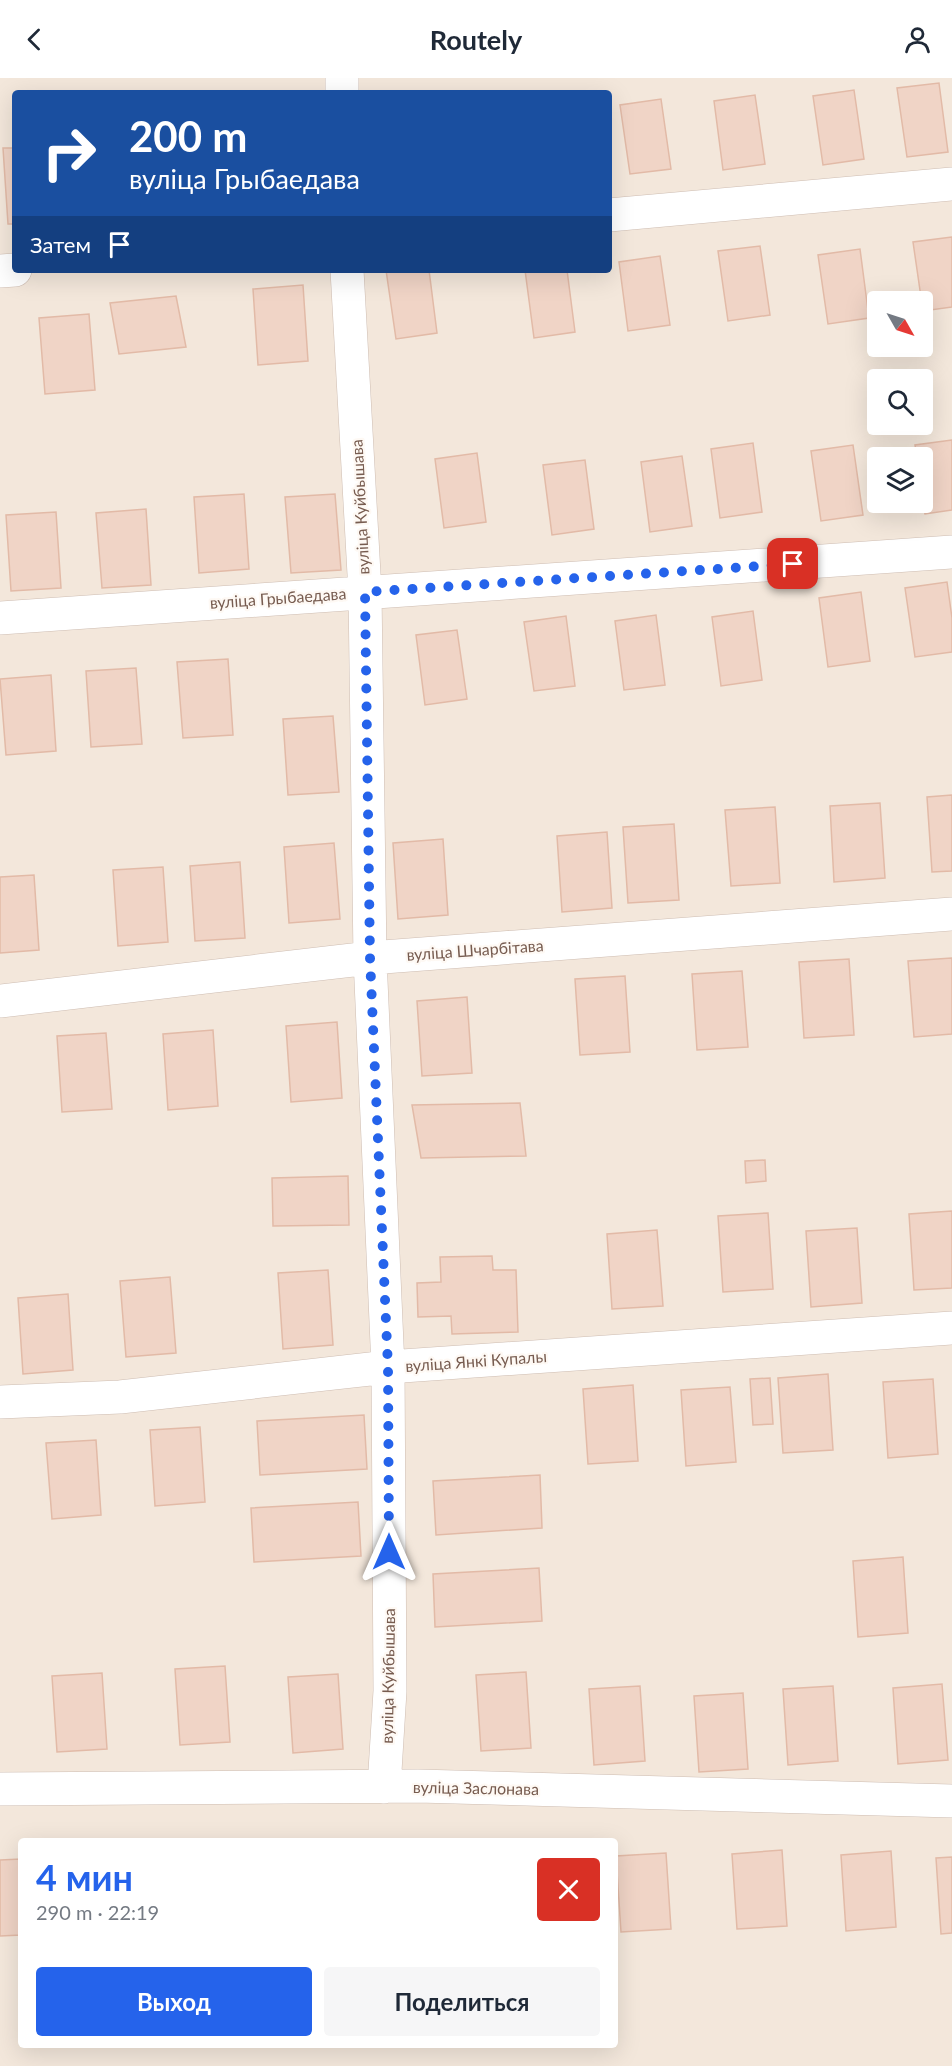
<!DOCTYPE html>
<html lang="ru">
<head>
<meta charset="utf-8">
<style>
	body { margin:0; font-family:Lato,sans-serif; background:#f6f6f7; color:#1f2937; height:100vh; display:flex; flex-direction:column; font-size:22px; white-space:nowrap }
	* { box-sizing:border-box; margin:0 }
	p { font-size:20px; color:#747a83 }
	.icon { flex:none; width:33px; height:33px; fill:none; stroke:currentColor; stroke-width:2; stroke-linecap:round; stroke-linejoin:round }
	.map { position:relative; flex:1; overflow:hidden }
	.sheet { position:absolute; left:18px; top:1760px; width:600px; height:210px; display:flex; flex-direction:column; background:#fff; border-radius:6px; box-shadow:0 6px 24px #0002 }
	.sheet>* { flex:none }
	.guide { position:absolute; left:12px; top:12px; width:600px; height:183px; border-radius:6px; box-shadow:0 6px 24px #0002; background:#1a4fa0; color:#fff; overflow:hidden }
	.needle { width:39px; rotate:129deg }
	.buttons { position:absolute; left:867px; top:213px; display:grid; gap:12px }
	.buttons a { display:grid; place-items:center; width:66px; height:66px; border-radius:6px; background:#fff; box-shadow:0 6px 24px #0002; font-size:30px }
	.pin { position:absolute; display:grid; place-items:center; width:51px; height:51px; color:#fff; margin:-26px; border-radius:12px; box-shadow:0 3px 9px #0006 }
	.me { position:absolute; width:66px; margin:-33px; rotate:0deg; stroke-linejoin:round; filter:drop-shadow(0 0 4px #0008) }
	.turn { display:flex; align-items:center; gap:21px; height:126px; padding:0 18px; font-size:27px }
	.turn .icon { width:78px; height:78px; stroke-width:2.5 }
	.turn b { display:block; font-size:42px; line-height:51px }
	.then { display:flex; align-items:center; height:57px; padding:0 18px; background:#0003; gap:12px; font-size:22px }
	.round { display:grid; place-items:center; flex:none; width:63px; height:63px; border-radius:6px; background:#f6f6f7 }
	.summary { display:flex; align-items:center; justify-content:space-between; height:102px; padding:0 18px }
	h1 { font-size:36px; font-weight:700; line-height:45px; color:#2563eb }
	.action { display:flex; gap:12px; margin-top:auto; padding:12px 18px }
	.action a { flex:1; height:69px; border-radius:6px; background:#2563eb; color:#fff; font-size:24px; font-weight:700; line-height:69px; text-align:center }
	.action a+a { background:#f6f6f7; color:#1f2937 }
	header { display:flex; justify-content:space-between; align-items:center; height:78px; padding:0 18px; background:#fff; font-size:27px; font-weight:700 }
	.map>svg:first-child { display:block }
	.residential { fill:#f3e7db; fill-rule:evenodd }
	.building { fill:#f0d4c6; stroke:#e2baa7; stroke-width:1.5 }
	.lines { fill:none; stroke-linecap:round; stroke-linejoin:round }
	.street-casing { stroke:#cebdb2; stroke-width:34 }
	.street { stroke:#fff; stroke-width:33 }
	.route { stroke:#2563eb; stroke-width:10; stroke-dasharray:0 18 }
	.labels { text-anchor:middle; stroke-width:4.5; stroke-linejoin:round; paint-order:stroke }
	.street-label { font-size:16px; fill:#775c50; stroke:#fef9f4 }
</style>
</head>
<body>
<header><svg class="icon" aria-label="back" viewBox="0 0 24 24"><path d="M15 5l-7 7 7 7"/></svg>Routely<svg class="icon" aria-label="person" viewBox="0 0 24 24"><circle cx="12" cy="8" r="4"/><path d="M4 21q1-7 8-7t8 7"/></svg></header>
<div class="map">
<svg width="952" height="1988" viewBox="0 0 952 1988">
	<rect width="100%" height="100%" fill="#fcf5ed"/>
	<path class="residential" d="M0,0H952V1988H0ZM15,15H609V192H15ZM878,224H922V268H878ZM878,302H922V346H878ZM878,380H922V424H878ZM21,1762H615V1966H21Z"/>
	<path class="building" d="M939,5L948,74L907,79L897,10Z
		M854,12L864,81L823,87L813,18Z
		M755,17L765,86L723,92L714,23Z
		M661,21L671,91L630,96L620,27Z
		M3,70H15V146H8Z
		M952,159V229L923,233L913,164Z
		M760,168L770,237L728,243L718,173Z
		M860,171L869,240L828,246L818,177Z
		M660,178L670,247L628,253L619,184Z
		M386,192H429L437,255L396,261Z
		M525,192H567L575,254L534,260Z
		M303,207L308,283L258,287L253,211Z
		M176,218L186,269L119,276L110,225Z
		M89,236L95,312L45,316L39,240Z
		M952,362V432L925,436L922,419V380H917L915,367Z
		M753,365L762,434L720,440L711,371Z
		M853,367L863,437L821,443L811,373Z
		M477,375L486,444L444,450L435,381Z
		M682,378L692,448L650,454L641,384Z
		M585,382L594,451L552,457L543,387Z
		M244,416L249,491L199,495L194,419Z
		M335,416L341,492L291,495L285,419Z
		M146,431L151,507L102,510L96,435Z
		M56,434L61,510L11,513L6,437Z
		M947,504L952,540V574L915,579L905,510Z
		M861,514L870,583L828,589L819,520Z
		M753,533L762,602L721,608L712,539Z
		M656,537L665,607L624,612L615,543Z
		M566,538L575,608L534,613L524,544Z
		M457,552L467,621L425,627L416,557Z
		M228,581L233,657L183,660L177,584Z
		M136,590L142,666L91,669L86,593Z
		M51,597L56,673L6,677L0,601Z
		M333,638L339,714L288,717L283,641Z
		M952,717V793L932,794L927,719Z
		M880,725L885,800L834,804L830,728Z
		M775,729L780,805L731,808L725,732Z
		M674,746L679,822L628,825L623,749Z
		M607,754L612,830L562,834L557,758Z
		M443,761L448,837L398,841L393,765Z
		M334,765L340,841L289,845L284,769Z
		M240,784L245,860L195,863L190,788Z
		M163,789L168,864L118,868L113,792Z
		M34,797L39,872L0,875V799Z
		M952,880V956L914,959L908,883Z
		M849,881L854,957L804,960L799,884Z
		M742,893L748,969L697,972L692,896Z
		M625,898L630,974L580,977L575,901Z
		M467,919L472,995L422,998L417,923Z
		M337,944L342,1020L291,1024L286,948Z
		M213,952L218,1028L168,1032L163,956Z
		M106,955L112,1031L62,1034L57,958Z
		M520,1025L526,1078L421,1080L412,1027Z
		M765,1082L766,1103L746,1105L745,1083Z
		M348,1098L349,1147L273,1148L272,1100Z
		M952,1133V1210L914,1212L909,1136Z
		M768,1135L773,1211L723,1214L718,1138Z
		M857,1150L862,1225L811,1229L806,1153Z
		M657,1152L663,1228L612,1231L607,1156Z
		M492,1178L493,1192H516L518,1254L452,1256L451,1238L418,1239L417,1205L441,1204L440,1179Z
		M328,1192L333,1267L283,1271L278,1195Z
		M170,1199L176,1275L126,1279L120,1203Z
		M68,1216L73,1292L23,1296L18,1220Z
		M828,1296L833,1372L783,1375L778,1300Z
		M770,1300L773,1346L753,1347L750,1301Z
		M933,1301L938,1376L888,1380L883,1304Z
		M633,1307L638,1383L588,1386L583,1311Z
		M730,1309L736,1384L686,1388L681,1312Z
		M364,1337L367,1391L260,1397L257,1343Z
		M200,1349L205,1424L155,1428L150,1352Z
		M96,1362L101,1437L52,1441L46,1365Z
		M540,1397L542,1450L436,1457L433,1403Z
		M358,1424L361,1478L254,1484L251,1430Z
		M903,1479L908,1555L858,1559L853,1483Z
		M539,1490L542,1543L435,1549L433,1496Z
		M225,1588L230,1664L180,1667L175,1591Z
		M526,1594L531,1670L481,1673L476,1597Z
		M102,1595L107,1671L57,1674L52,1598Z
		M338,1596L343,1671L293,1675L288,1599Z
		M942,1606L948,1682L898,1686L893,1610Z
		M640,1608L645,1683L594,1687L589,1611Z
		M833,1608L838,1683L788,1687L783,1611Z
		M743,1615L748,1691L699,1694L694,1618Z
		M782,1772L787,1848L737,1851L732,1776Z
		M891,1773L896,1849L846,1853L841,1777Z
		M666,1775L671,1851L621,1854L616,1778Z
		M952,1779V1855L941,1856L936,1780Z
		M21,1781V1857L0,1858V1782Z"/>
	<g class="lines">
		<g class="street-casing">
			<path id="street" d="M342,0V15
				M609,137L952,106
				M347,192L365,514L370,880L388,1289L390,1613L384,1709
				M0,193L15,192
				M0,540L952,474
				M0,923L370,880L952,836
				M0,1324L120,1319L388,1289L952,1250
				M0,1711L418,1708L952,1723"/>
		</g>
		<use href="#street" class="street"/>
	</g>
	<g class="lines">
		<path class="route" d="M389,1474L388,1289L370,880L365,514L793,486"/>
	</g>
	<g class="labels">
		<g class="street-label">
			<text transform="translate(360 429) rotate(-93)" y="6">вуліца Куйбышава</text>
			<text transform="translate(278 520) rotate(-4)" y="6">вуліца Грыбаедава</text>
			<text transform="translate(475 872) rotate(-4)" y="6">вуліца Шчарбітава</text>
			<text transform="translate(476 1283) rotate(-4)" y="6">вуліца Янкі Купалы</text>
			<text transform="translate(388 1598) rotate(-89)" y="6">вуліца Куйбышава</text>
			<text transform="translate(476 1710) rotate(1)" y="6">вуліца Заслонава</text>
		</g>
	</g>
</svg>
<div class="buttons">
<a><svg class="needle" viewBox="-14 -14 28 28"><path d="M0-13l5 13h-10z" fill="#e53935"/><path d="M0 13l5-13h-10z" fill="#747a83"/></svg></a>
<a><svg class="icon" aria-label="search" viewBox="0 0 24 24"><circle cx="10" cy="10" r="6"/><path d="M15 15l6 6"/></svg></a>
<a><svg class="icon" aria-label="layers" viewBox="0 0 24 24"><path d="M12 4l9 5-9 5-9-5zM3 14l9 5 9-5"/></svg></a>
</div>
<div class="pin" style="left:793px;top:486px;background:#d93025"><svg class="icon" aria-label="arrive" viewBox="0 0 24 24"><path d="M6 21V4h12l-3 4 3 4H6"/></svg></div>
<svg class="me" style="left:389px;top:1474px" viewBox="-20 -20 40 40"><path d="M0-17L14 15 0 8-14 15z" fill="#2563eb" stroke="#fff" stroke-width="4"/></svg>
<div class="guide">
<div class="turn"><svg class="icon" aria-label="right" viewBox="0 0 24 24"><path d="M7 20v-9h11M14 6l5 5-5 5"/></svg><div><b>200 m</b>вуліца Грыбаедава</div></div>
<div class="then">Затем<svg class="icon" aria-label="arrive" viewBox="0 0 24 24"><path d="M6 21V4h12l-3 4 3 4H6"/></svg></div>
</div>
<section class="sheet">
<div class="summary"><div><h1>4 мин</h1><p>290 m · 22:19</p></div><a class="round" style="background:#d93025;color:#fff"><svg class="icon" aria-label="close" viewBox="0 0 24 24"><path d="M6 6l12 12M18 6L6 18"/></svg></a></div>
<div class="action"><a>Выход</a><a>Поделиться</a></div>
</section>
</div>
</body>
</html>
